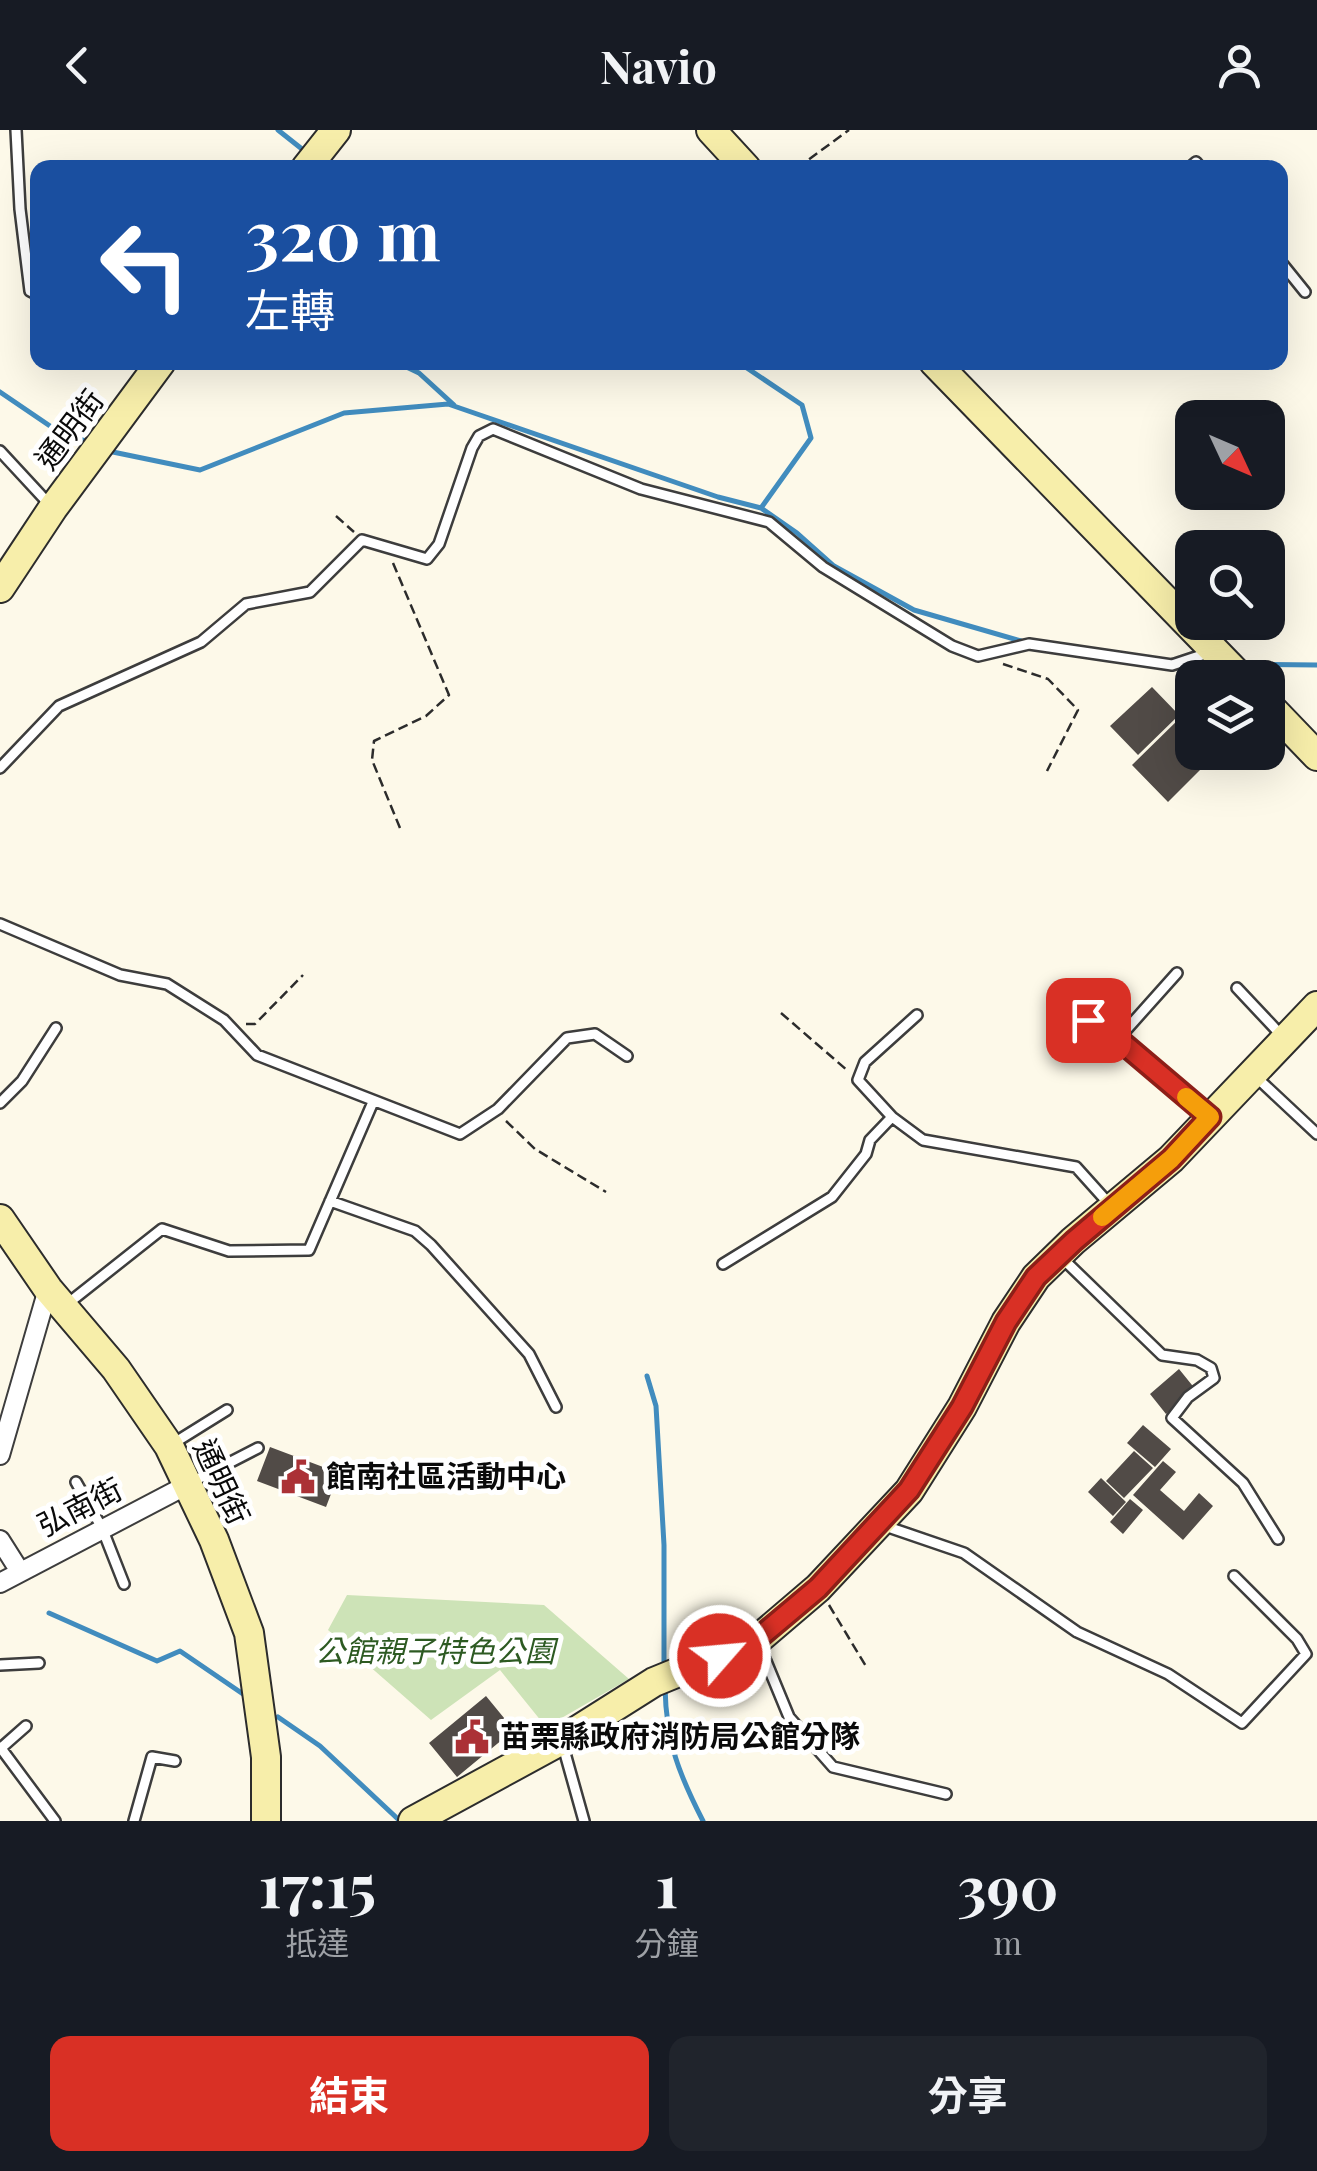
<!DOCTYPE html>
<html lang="zh-TW">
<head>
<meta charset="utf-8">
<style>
	body { margin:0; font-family:"Playfair Display","Noto Sans TC",serif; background:#20242c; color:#f1f3f6; height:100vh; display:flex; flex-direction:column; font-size:38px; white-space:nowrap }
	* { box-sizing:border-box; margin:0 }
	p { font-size:32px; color:#9ea1a6 }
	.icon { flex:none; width:55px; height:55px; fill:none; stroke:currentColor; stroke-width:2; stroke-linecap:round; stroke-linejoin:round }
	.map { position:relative; height:1691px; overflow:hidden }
	.drawer { display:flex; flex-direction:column; background:#171b24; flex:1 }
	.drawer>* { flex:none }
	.banner { position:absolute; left:30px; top:30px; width:1258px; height:210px; border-radius:20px; box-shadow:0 10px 40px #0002; background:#1a4fa0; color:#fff; overflow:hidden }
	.needle { width:65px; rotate:134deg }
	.tools { position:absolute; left:1175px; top:270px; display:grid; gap:20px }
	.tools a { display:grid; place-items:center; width:110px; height:110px; border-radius:20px; background:#171b24; box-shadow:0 10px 40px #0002; font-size:50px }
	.pin { position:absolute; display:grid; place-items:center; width:85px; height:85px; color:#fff; margin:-42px; border-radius:20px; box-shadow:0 5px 15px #0006 }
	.me { position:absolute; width:110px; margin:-55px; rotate:63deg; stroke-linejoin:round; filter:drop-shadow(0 0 8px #0008) }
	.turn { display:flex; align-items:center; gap:35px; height:210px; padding:0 50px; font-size:45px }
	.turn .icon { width:130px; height:130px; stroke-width:2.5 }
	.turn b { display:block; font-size:70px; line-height:85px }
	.eta { display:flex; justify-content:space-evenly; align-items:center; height:170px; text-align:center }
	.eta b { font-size:60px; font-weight:700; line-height:70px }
	.action { display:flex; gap:20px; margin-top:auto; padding:20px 50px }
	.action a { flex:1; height:115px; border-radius:20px; background:#d93025; color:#fff; font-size:40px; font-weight:700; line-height:115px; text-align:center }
	.action a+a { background:#20242c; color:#f1f3f6 }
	header { display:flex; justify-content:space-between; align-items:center; height:130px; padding:0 50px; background:#171b24; font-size:45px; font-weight:700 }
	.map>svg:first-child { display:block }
	.green { fill:#cde3b7 }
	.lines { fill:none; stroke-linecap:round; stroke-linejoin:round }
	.stream { stroke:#418cbe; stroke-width:5 }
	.building { fill:#514b47 }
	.lane-casing { stroke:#3d3d3d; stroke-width:14 }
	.street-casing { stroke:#3d3d3d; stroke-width:22 }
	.secondary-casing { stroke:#2c2c2c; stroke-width:32 }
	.path { stroke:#2c2c2c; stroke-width:2.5; stroke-dasharray:10 5; stroke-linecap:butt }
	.lane { stroke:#fff; stroke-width:9 }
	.street { stroke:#fff; stroke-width:18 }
	.secondary { stroke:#f7eeaa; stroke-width:28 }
	.route-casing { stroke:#8d1f18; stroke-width:25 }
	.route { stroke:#d93025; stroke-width:18 }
	.slow { stroke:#f59e0b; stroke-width:18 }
	.labels { text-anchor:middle; stroke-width:10; stroke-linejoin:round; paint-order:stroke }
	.street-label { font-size:30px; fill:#0a0a0a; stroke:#fff }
	.poi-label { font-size:30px; font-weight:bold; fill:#0a0a0a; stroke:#fff; text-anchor:start }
	.park-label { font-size:30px; font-style:italic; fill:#2d5a22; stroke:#fff }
</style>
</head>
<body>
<header><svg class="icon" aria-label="back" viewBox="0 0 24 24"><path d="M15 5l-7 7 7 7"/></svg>Navio<svg class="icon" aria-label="person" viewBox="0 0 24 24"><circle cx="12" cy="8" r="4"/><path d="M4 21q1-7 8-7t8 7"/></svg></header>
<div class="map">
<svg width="1317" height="1691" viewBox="0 0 1317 1691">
	<rect width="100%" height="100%" fill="#fdf9e9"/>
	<path class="green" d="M347,1465L544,1475L629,1549L546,1597L500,1540L431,1590L328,1500Z"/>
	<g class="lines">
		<path class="stream" d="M278,0L307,23
			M396,232L419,243L454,275
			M738,232L802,275L811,308L761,378
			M0,262L50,296L88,312
			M108,321L200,340L344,283L448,274L718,367L761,378L797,403L834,436L914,480L1021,511
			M1239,534L1317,535
			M647,1246L656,1276L664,1415V1536
			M49,1483L157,1531L180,1521L243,1564
			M665,1557C666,1612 679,1644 703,1691
			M278,1587L320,1616L399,1690"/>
	</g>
	<path class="building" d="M1218,492H1240L1242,495L1219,514L1208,501Z
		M1152,557L1179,585L1138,625L1110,596Z
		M1184,584L1192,593V622H1218L1168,672L1132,635Z
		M1179,1239L1196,1260L1166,1284L1150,1264Z
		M1143,1295L1171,1319L1155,1337L1127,1313Z
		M270,1317L339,1343L326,1377L257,1351Z
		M1134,1321L1153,1338L1124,1368L1106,1351Z
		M1163,1331L1176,1342L1160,1360L1184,1381L1199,1363L1213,1376L1183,1410L1133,1365Z
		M1101,1348L1126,1372L1113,1386L1088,1362Z
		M1130,1369L1143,1380L1123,1404L1110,1392Z
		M486,1566L514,1600L457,1647L429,1613Z"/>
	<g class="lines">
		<g class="lane-casing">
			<path id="lane" d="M16,0L20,79L30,161L38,165
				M1189,38L1196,32L1201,38
				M1280,131L1305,162
				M0,321L49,374
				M0,638L59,576L201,512L246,474L310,462L362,410L427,429L439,414L472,318L479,306L493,299L641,359L769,392L823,437L952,516L978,526L1029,514L1172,535L1208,523
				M0,794L120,845L167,854L224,890L257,925L460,1004L498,979L567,908L595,904L627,926
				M1237,858L1283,907
				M1058,872L1118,909L1207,984
				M1118,909L1177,843
				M1254,945L1317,1004
				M0,973L22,951L56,898
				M892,987L923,1010L1076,1037L1111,1076
				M330,1071L415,1101L431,1115L529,1224L556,1277
				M1061,1127L1162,1225L1197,1230L1211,1238L1214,1248L1188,1267L1172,1288L1243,1353L1278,1409
				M723,1134L832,1067L866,1024L870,1010L892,987L858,950L865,932L917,885
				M66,1175L162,1099L229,1121L309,1120L373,972
				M174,1313L227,1280
				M76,1352L102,1398L124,1454
				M190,1353L258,1318
				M885,1396L964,1423L1077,1502L1168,1544L1242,1593L1306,1524L1297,1509L1234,1446
				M758,1512L789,1587L833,1637L946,1664
				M0,1535L39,1533
				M563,1616L584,1691
				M0,1617L55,1691
				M1,1618L26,1596
				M134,1691L152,1627L175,1631"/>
		</g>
		<g class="street-casing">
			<path id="street" d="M0,1325L48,1159
				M0,1410L19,1440
				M0,1453L187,1355"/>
		</g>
		<g class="secondary-casing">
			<path id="secondary" d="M711,0L746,38
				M306,38L336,0
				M934,232L1241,548
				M0,458L53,378L161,232
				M1268,575L1317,626
				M0,1089L48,1159L116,1239L169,1316L214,1410L249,1503L266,1627V1691
				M413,1691L562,1610L654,1552L757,1510L818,1458L909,1361L962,1277L1006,1192L1036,1147L1073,1111L1171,1029L1317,876"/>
		</g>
		<path class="path" d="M797,38L849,0
			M336,386L354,402
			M393,433L449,565L426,586L374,611L372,630L400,698
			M1003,534L1048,549L1078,580L1047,641
			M781,883L848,941
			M246,894H255L303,845
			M506,991L535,1019L606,1062
			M829,1475L867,1538"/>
		<use href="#lane" class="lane"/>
		<use href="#street" class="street"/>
		<use href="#secondary" class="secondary"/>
	</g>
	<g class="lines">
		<g class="route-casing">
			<path id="route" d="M720,1526L756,1510L818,1458L909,1360L962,1277L1006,1192L1036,1147L1074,1111L1171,1029L1210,987L1118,909L1088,890"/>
		</g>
		<use href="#route" class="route"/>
		<path class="slow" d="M1102,1087L1171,1029L1210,987L1186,967"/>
	</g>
	<defs>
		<g id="civic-bare" transform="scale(2.7)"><path d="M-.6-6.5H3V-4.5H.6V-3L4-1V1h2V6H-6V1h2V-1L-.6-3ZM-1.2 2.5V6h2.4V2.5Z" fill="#ab3136" stroke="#fff" stroke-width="2.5" paint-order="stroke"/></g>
	</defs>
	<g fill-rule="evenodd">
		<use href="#civic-bare" x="298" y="1347"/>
		<use href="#civic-bare" x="472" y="1607"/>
	</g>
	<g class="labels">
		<g class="street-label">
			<text transform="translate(70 300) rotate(-53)" y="10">通明街</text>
			<text transform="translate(221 1352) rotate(65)" y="10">通明街</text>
			<text transform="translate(80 1378) rotate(-27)" y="10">弘南街</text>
		</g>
		<g class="poi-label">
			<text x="326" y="1357">館南社區活動中心</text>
			<text x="500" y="1617">苗栗縣政府消防局公館分隊</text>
		</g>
		<g class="park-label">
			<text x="435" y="1532">公館親子特色公園</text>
		</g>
	</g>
</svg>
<div class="tools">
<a><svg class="needle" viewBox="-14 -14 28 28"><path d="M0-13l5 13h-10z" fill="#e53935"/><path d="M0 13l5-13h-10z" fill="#9ea1a6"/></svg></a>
<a><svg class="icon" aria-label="search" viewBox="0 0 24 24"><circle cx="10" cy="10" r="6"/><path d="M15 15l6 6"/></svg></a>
<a><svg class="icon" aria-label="layers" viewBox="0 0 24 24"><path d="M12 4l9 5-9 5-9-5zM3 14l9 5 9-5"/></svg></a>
</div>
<div class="pin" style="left:1088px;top:890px;background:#d93025"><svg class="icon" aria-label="arrive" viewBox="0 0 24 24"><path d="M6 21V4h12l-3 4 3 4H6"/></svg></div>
<svg class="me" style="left:720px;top:1526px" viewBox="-20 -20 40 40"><circle r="17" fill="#d93025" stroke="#fff" stroke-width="3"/><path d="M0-11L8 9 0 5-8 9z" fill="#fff"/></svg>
<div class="banner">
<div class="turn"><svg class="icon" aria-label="left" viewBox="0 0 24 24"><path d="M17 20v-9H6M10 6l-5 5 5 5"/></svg><div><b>320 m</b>左轉</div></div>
</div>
</div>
<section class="drawer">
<div class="eta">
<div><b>17:15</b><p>抵達</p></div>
<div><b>1</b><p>分鐘</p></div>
<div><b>390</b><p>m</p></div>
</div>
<div class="action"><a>結束</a><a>分享</a></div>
</section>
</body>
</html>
